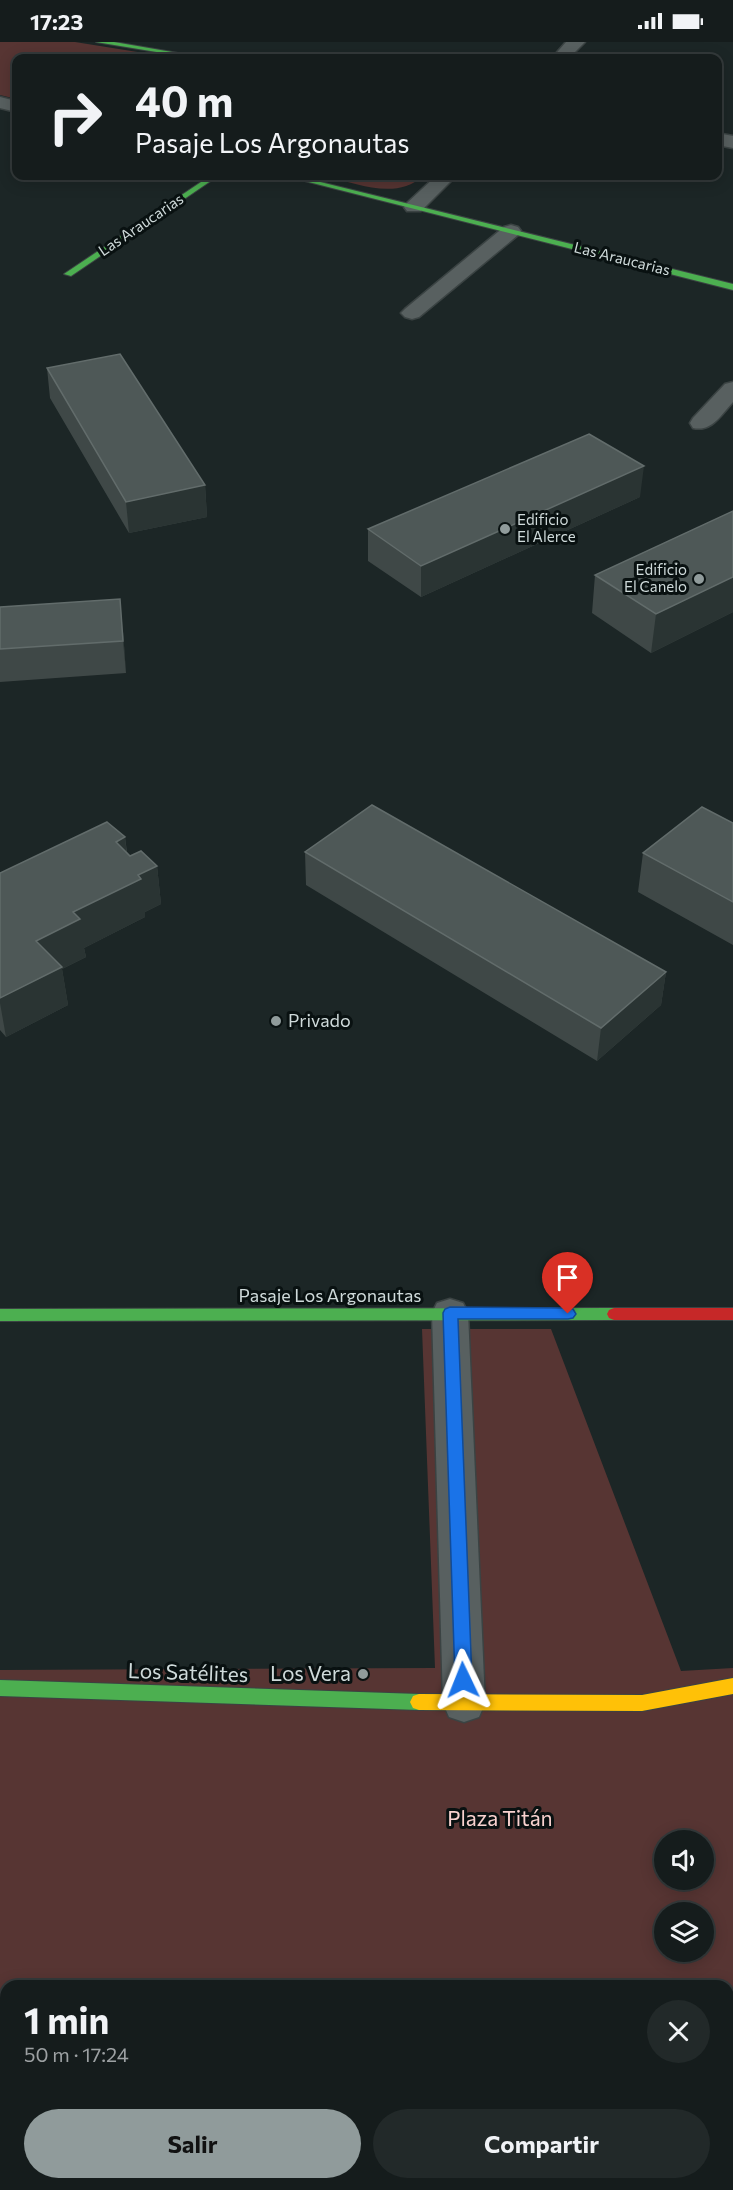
<!DOCTYPE html>
<html lang="es">
<head>
<meta charset="utf-8">
<style>
	body { margin:0; font-family:Commissioner,sans-serif; background:#222929; color:#f1f3f6; height:100vh; display:flex; flex-direction:column; font-size:22px; white-space:nowrap }
	* { box-sizing:border-box; margin:0 }
	p { font-size:20px; color:#9da1a3 }
	.icon { flex:none; width:33px; height:33px; fill:none; stroke:currentColor; stroke-width:2; stroke-linecap:round; stroke-linejoin:round }
	.map { position:relative; flex:1; overflow:hidden }
	.details { position:absolute; left:0px; top:1938px; width:734px; height:210px; display:flex; flex-direction:column; background:#151c1c; border-radius:18px 18px 0 0; box-shadow:0 3px 15px #0003,0 0 0 2px #343a3b }
	.details>* { flex:none }
	.top-card { position:absolute; left:12px; top:12px; width:710px; height:126px; border-radius:12px; box-shadow:0 3px 15px #0003,0 0 0 2px #343a3b; background:#151c1c; color:#f1f3f6; overflow:hidden }
	.fabs { position:absolute; left:654px; top:1788px; display:grid; gap:12px }
	.fabs a { display:grid; place-items:center; width:60px; height:60px; border-radius:50%; background:#151c1c; box-shadow:0 3px 15px #0003,0 0 0 2px #343a3b; font-size:30px }
	.pin { position:absolute; display:grid; place-items:center; width:51px; height:51px; color:#fff; margin:-62px -26px; border-radius:50% 50% 50% 0; rotate:-45deg; box-shadow:0 0 6px #0007 }
	.pin .icon { rotate:45deg }
	.me { position:absolute; width:66px; margin:-33px; rotate:358deg; stroke-linejoin:round; filter:drop-shadow(0 0 4px #0008) }
	.turn { display:flex; align-items:center; gap:21px; height:126px; padding:0 24px; font-size:27px }
	.turn .icon { width:78px; height:78px; stroke-width:2.5 }
	.turn b { display:block; font-size:42px; line-height:51px }
	.round { display:grid; place-items:center; flex:none; width:63px; height:63px; border-radius:32px; background:#222929 }
	.headline { display:flex; align-items:center; justify-content:space-between; height:102px; padding:0 24px }
	h1 { font-size:36px; font-weight:700; line-height:45px }
	.button { display:flex; gap:12px; margin-top:auto; padding:12px 24px }
	.button a { flex:1; height:69px; border-radius:36px; background:#909b9b; color:#111; font-size:24px; font-weight:700; line-height:69px; text-align:center }
	.button a+a { background:#222929; color:#f1f3f6 }
	.status { display:flex; justify-content:space-between; align-items:center; height:42px; padding:0 30px; background:#151c1c; direction:ltr }
	.status svg { height:16px; fill:currentColor }
	.map>svg:first-child { display:block }
	.green { fill:#573533; fill-rule:evenodd }
	.lines { fill:none; stroke-linecap:round; stroke-linejoin:round }
	.street-casing { stroke:#3b4343; stroke-width:3 }
	.fast-casing { stroke:#3b4343; stroke-width:2 }
	.slow-casing { stroke:#3b4343; stroke-width:2 }
	.jam-casing { stroke:#3b4343; stroke-width:2 }
	.street { fill:#586060; fill-rule:evenodd }
	.fast { fill:#4caf50; fill-rule:evenodd }
	.slow { fill:#ffc107; fill-rule:evenodd }
	.jam { fill:#c62828; fill-rule:evenodd }
	.wall { fill:#3f4847 }
	.shaded-wall { fill:#2a3433 }
	.building { fill:#4e5857; stroke:#626c6b; stroke-width:1.5 }
	.route { fill:#1a73e8; stroke:#114b97; stroke-width:1.5 }
	.poi-dot { fill:#909b9b; stroke:#091111; stroke-width:2 }
	.labels { text-anchor:middle; stroke-width:6; stroke-linejoin:round; paint-order:stroke }
	.far-street-label { font-size:15px; fill:#cfdada; stroke:#091111 }
	.far-poi-label { font-size:15px; fill:#cfdada; stroke:#091111; text-anchor:start }
	.poi-label { font-size:18px; fill:#cfdada; stroke:#091111; text-anchor:start }
	.street-label { font-size:18px; fill:#cfdada; stroke:#091111 }
	.near-street-label { font-size:21px; fill:#cfdada; stroke:#091111 }
	.near-poi-label { font-size:21px; fill:#cfdada; stroke:#091111; text-anchor:end }
	.near-park-label { font-size:21px; fill:#f9d2cf; stroke:#091111 }
</style>
</head>
<body>
<div class="status"><b>17:23</b><svg viewBox="0 0 49 12"><path d="M0 12V9h3v3zM5 12V6h3v6zM10 12V3h3v9zM15 12V0h3v12zM26 1h20v11H26zM47 4h2v5h-2z"/></svg></div>
<div class="map">
<svg width="733" height="2148" viewBox="0 0 733 2148">
	<rect width="100%" height="100%" fill="#1c2626"/>
	<path class="green" d="M0,0H75L175,16H16V57L0,53Z
		M325,134H423C396,159 356,141 325,134Z
		M422,1287H551L681,1629L733,1626V1989H728V1944H6V1958H0V1628L435,1626ZM664,1798H704V1838H664ZM664,1870H704V1910H664Z"/>
	<g class="lines">
		<g class="street-casing">
			<path id="street" d="M566,0H585L569,16H552Z
				M0,55L16,59V70L0,66Z
				M717,91L733,94V106L717,103Z
				M436,134H456L421,169H407L404,165L407,161Z
				M511,183L518,185L521,189L518,193L419,275L412,277L405,275L401,271L405,267L504,185Z
				M733,340V360C721,373 712,390 693,386L690,381L693,376L725,342Z
				M450,1257L463,1261L468,1271L485,1661L479,1675L464,1680L449,1675L443,1661L432,1271L437,1261Z
				M0,2046L6,2047V2095L0,2094Z
				M728,2088L733,2089V2137L728,2136Z
				M332,2142H380L379,2148H331Z"/>
		</g>
		<g class="fast-casing">
			<path id="fast" d="M96,0H114L207,16H193Z
				M210,134H218L71,234L64,232Z
				M285,134H296L733,242V248Z
				M614,1266L619,1268L621,1272L619,1276L614,1278L0,1279V1267Z
				M0,1638L419,1652L425,1654L428,1660L425,1666L419,1668L0,1654Z"/>
		</g>
		<g class="slow-casing">
			<path id="slow" d="M733,1636V1652L642,1669L419,1668L413,1666L410,1660L413,1654L419,1652L642,1653Z"/>
		</g>
		<g class="jam-casing">
			<path id="jam" d="M614,1266H733V1278H614L609,1276L607,1272L609,1268Z"/>
		</g>
		<use href="#street" class="street"/>
		<use href="#fast" class="fast"/>
		<use href="#slow" class="slow"/>
		<use href="#jam" class="jam"/>
	</g>
	<path class="wall" d="M47,326L205,443L207,475L129,491L50,356Z
		M640,455L421,555L368,519V487Z
		M733,469V570L651,611L592,571L595,533Z
		M0,565L123,589L126,631L0,640Z
		M733,781V903L638,850L643,811Z
		M125,795L127,810L130,814L157,824L161,862L145,870V875L84,906L86,915L62,927L68,963L6,995L0,988V831Z
		M305,810L666,930L661,963L597,1019L306,843Z"/>
	<path class="shaded-wall" d="M644,424L640,455L421,555V524Z
		M205,443L207,475L129,491L126,460Z
		M733,535V570L651,611L656,572Z
		M120,557L123,589L126,631L123,599Z
		M125,795L129,834L116,800Z
		M157,824L161,862L145,870V875L84,906L86,915L62,927L68,963L6,995L0,961V956L36,899L73,870L138,833Z
		M666,930L661,963L597,1019L601,986Z"/>
	<path class="building" d="M120,312L205,443L126,460L47,326Z
		M589,392L644,424L421,524L368,487Z
		M733,469V535L656,572L595,533Z
		M120,557L123,599L0,607V565Z
		M372,763L666,930L601,986L305,810Z
		M702,765L733,781V860L643,811Z
		M107,780L125,795L116,800L130,814L141,809L157,824L138,833L141,837L73,870L80,877L36,899L62,925L0,956V831Z"/>
	<path class="route" d="M450,1265L568,1266L573,1267L576,1272L573,1276L568,1277H458L472,1638L469,1643L463,1646L457,1643L455,1638L443,1271L445,1267Z"/>
	<g class="poi-dot">
		<circle cx="505" cy="487" r="6"/>
		<circle cx="699" cy="537" r="6"/>
		<circle cx="276" cy="979" r="6"/>
		<circle cx="363" cy="1632" r="6"/>
	</g>
	<g class="labels">
		<g class="far-street-label">
			<text transform="translate(141 183) rotate(-34)" y="5">Las Araucarias</text>
			<text transform="translate(622 217) rotate(14)" y="5">Las Araucarias</text>
		</g>
		<g class="far-poi-label">
			<text x="517" y="483">Edificio<tspan x="517" dy="17">El Alerce</tspan></text>
			<text x="687" y="533" text-anchor="end">Edificio<tspan x="687" dy="17">El Canelo</tspan></text>
		</g>
		<g class="poi-label">
			<text x="288" y="985">Privado</text>
		</g>
		<g class="street-label">
			<text x="330" y="1260">Pasaje Los Argonautas</text>
		</g>
		<g class="near-street-label">
			<text transform="translate(188 1631) rotate(2)" y="7">Los Satélites</text>
		</g>
		<g class="near-poi-label">
			<text x="351" y="1639">Los Vera</text>
		</g>
		<g class="near-park-label">
			<text x="500" y="1784">Plaza Titán</text>
		</g>
	</g>
</svg>
<div class="fabs">
<a><svg class="icon" aria-label="sound" viewBox="0 0 24 24"><path d="M4 9h4l5-4v14l-5-4H4zM17 9q2 3 0 6"/></svg></a>
<a><svg class="icon" aria-label="layers" viewBox="0 0 24 24"><path d="M12 4l9 5-9 5-9-5zM3 14l9 5 9-5"/></svg></a>
</div>
<div class="pin" style="left:568px;top:1272px;background:#d93025"><svg class="icon" aria-label="arrive" viewBox="0 0 24 24"><path d="M6 21V4h12l-3 4 3 4H6"/></svg></div>
<svg class="me" style="left:463px;top:1638px" viewBox="-20 -20 40 40"><path d="M0-17L14 15 0 8-14 15z" fill="#1a73e8" stroke="#fff" stroke-width="4"/></svg>
<div class="top-card">
<div class="turn"><svg class="icon" aria-label="right" viewBox="0 0 24 24"><path d="M7 20v-9h11M14 6l5 5-5 5"/></svg><div><b>40 m</b>Pasaje Los Argonautas</div></div>
</div>
<section class="details">
<div class="headline"><div><h1>1 min</h1><p>50 m · 17:24</p></div><a class="round"><svg class="icon" aria-label="close" viewBox="0 0 24 24"><path d="M6 6l12 12M18 6L6 18"/></svg></a></div>
<div class="button"><a>Salir</a><a>Compartir</a></div>
</section>
</div>
</body>
</html>
